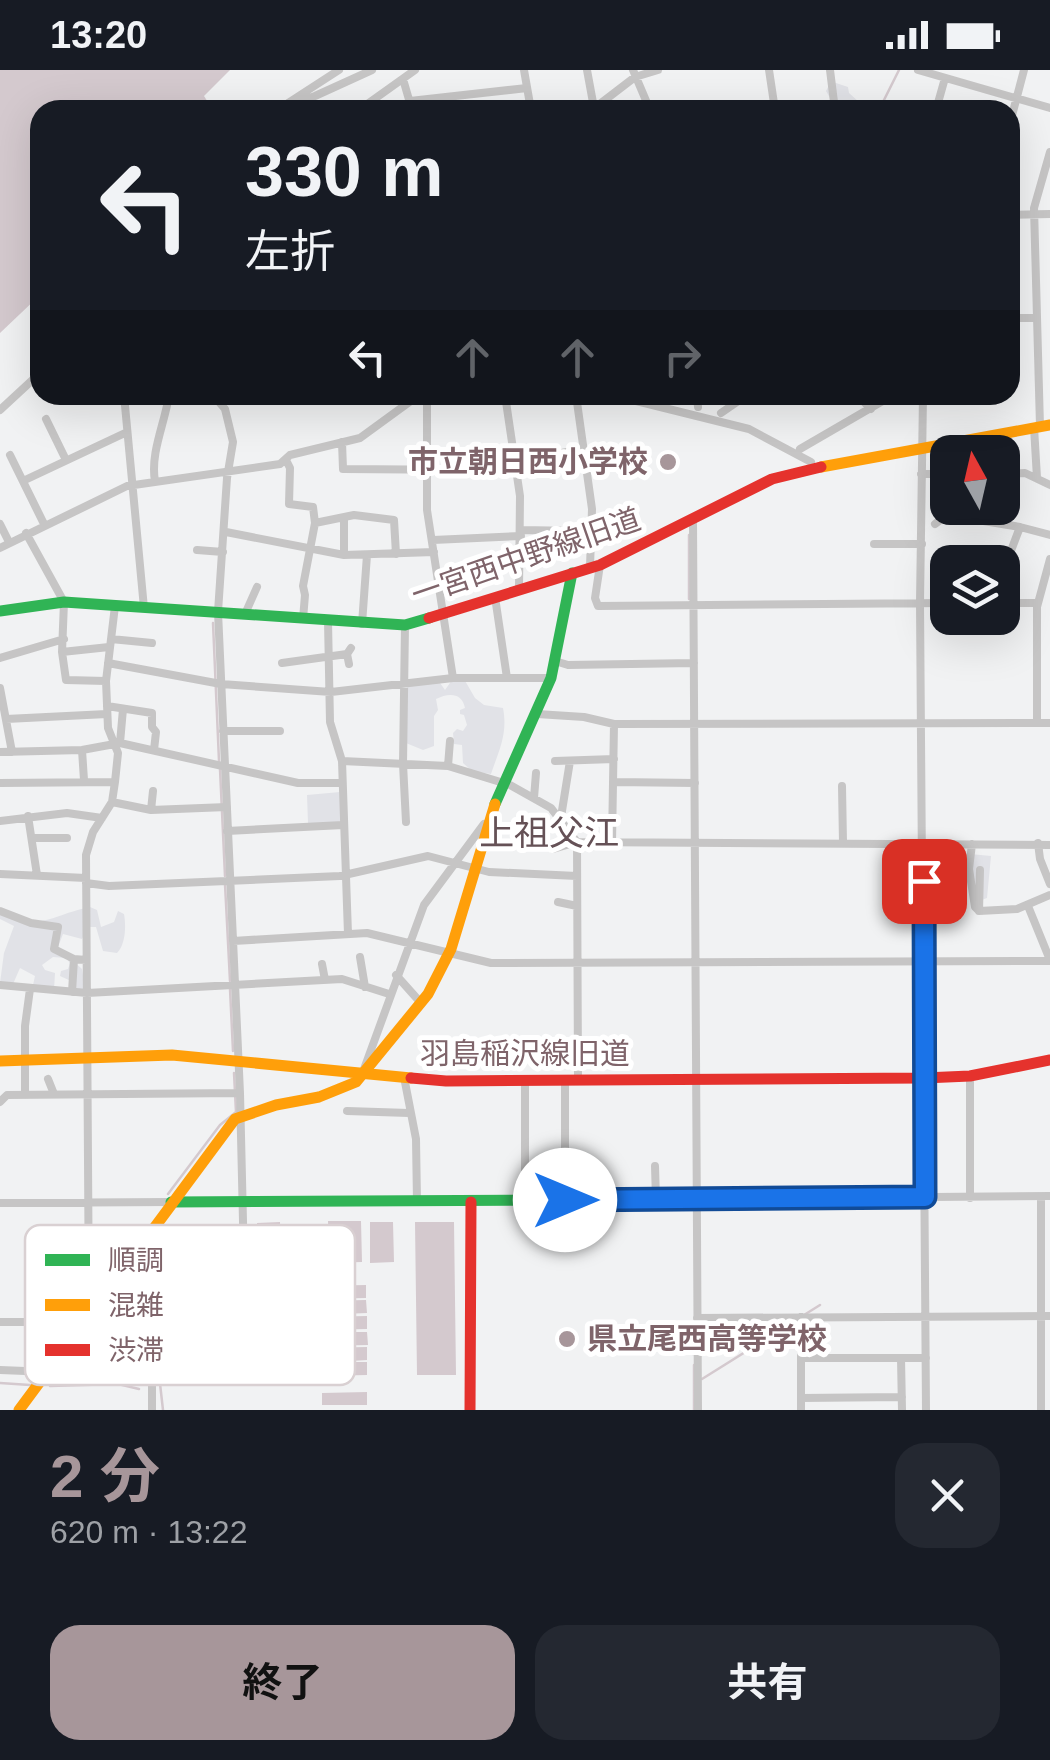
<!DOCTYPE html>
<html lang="ja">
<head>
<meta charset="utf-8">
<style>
	body { margin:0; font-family:Helvetica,"Noto Sans JP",sans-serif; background:#242831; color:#f1f3f6; height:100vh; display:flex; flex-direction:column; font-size:38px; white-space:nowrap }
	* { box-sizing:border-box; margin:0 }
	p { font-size:32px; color:#9ea1a6 }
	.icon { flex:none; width:55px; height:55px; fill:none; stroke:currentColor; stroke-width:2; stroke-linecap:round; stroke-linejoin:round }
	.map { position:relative; height:1340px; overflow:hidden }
	.details { display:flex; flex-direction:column; background:#171b24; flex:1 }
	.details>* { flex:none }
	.top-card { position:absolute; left:30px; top:30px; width:990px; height:305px; border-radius:30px; box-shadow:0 10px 40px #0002; background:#171b24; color:#f1f3f6; overflow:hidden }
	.needle { width:65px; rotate:352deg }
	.buttons { position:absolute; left:930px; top:365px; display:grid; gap:20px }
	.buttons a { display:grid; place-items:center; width:90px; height:90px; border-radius:20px; background:#171b24; box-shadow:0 10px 40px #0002; font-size:50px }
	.pin { position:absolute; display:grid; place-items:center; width:85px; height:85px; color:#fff; margin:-42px; border-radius:20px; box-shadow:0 5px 15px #0006 }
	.me { position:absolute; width:110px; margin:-55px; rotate:90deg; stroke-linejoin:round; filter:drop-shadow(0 0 8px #0008) }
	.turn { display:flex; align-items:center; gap:35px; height:210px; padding:0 50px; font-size:45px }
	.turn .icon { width:130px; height:130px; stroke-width:2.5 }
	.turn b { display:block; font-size:70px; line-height:85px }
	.lanes { display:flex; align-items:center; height:95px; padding:0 50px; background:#0003; justify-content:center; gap:50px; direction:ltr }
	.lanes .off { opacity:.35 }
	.round { display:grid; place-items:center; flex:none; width:105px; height:105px; border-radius:30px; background:#242831 }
	.head { display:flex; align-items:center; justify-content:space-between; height:170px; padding:0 50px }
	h1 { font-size:60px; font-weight:700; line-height:75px; color:#a7969a }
	.action { display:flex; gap:20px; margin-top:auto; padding:20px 50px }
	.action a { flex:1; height:115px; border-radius:30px; background:#a7969a; color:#111; font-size:40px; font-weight:700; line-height:115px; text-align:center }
	.action a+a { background:#242831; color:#f1f3f6 }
	.status { display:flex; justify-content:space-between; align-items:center; height:70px; padding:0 50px; background:#171b24; direction:ltr }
	.status svg { height:28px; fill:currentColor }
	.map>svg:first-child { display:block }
	.green { fill:#e1e2e7 }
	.water { fill:#d4c9ce }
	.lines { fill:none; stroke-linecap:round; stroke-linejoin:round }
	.stream { stroke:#d4c9ce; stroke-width:2.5 }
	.street { stroke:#c6c5c5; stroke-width:8 }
	.fast { stroke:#30b455; stroke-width:11 }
	.slow { stroke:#ff9f0a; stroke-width:11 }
	.jam { stroke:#e5322d; stroke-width:11 }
	.route-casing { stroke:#114b97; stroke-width:25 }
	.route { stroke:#1a73e8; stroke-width:18 }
	.poi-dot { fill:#a7969a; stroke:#fff; stroke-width:4 }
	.labels { text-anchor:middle; stroke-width:10; stroke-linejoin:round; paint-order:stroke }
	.poi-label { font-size:30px; font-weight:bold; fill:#7f646a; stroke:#fff; text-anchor:end }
	.street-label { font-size:30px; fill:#7f646a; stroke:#fff }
	.quarter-label { font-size:35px; fill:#655156; stroke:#fff }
	.key { fill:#fff; stroke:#d9d0d2; stroke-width:2.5 }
	.key-label { font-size:28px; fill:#7f646a }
</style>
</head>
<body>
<div class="status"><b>13:20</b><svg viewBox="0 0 49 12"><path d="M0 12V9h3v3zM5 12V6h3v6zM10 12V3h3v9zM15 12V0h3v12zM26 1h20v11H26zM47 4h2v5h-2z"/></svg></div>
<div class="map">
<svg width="1050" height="1340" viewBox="0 0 1050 1340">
	<rect width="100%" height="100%" fill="#f1f2f3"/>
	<path class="green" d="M836,13L848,17L849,23L859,32L875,30L878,39L837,40L826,21L829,15Z
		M464,609L475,628L484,635L503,638C508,664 499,680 491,704L472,701L463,693L462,675L454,674L453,663L457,659L463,661L467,655L464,645L460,644V640L465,638C462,622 448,623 436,629L438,640L434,646V676L423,680L406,673L405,620L410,613L438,610L445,620L452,610Z
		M340,722L341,755L308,753L307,725Z
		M970,784L991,786L987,828L979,831L972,823Z
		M90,837L97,840L101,857L114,852L118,841L124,844C126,855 126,874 117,883L103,881L96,857H88L82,869L63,864L58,877L82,899L85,918L81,922L74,920L71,911L60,906L61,901L68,899L70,893L66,888L53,887L42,895L45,900L55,903L54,920L33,915L35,906L20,898L13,914L0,913L4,883L14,856L0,849V843C47,860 48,846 90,837Z"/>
	<path class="water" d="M0,0H230L204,26L213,40H40V225L0,263Z
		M328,1151H361L362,1192L329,1193Z
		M280,1152L281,1201H258L257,1153Z
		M370,1152H393L394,1192L370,1193Z
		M415,1152H454L456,1305H417Z
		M366,1215V1228L319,1229V1216Z
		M366,1230L367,1243L320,1245V1231Z
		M367,1246V1259L320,1260V1247Z
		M367,1262L368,1275L321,1276L320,1262Z
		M367,1277V1290L335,1292H367V1305L320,1306V1278Z
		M367,1322V1335H322V1323Z"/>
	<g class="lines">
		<path class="stream" d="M879,40L899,0
			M689,465V529
			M213,553L219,691
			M220,699L225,806
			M225,814L230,911
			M230,919L233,981
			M168,1124L220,1055L236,1042L234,1003
			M158,1205V1296L163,1340
			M804,1245L820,1235
			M693,1284L694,1254
			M694,1295V1340
			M702,1309L793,1252
			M0,1313L30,1315
			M50,1316L118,1314L139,1319"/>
		<path class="street" d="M524,0L531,40
			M587,0L594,38
			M633,0L650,40
			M769,0L775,40
			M830,0L835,40
			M918,0L1050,38
			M403,9L412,40
			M410,31L527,18
			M288,33L339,0
			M282,37L315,26L372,0
			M359,40L415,0
			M592,40L635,7L658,0
			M678,40L714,35V40
			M936,40L945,8
			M1010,53L1024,0
			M1010,145L1050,144
			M1010,248H1036
			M124,325L144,538
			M427,325V440L453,608
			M505,325L520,426L519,519
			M576,325L592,439L590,497
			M612,325L749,359L811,392
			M697,325L698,337
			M857,325L871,339
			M923,325L920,533L926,1340
			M0,340L40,303
			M721,343L747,325
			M46,349L66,390
			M1040,356L1034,138L1050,82
			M1034,357L1037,408
			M342,372L343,399L474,400L582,379
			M800,379L893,325
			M10,385L44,454
			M286,390L290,398L289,434L313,437L315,453L303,516L305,525L303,549
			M921,404H948
			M1002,404L1025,403L1050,415
			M25,410L125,363
			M155,411C150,383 165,353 169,325
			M693,450L698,1340
			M315,453L354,445L394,450L396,484
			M0,454L9,472
			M935,454L947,445L1020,457
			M522,460L577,461L580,468L593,467
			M226,462L344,485L434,482
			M26,463L64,532L62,582L66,610L106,611
			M433,470L521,466
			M874,474H922
			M0,478L127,416L280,394L290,385L360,368L419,325
			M197,480L223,482
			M344,485V448
			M1006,494L1020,457L1050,465
			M600,495L595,528L598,536L948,533
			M495,527L507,608
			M1002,533H1037
			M245,544L257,517
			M328,551L330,652L342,691L348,864
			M362,554L367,485
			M405,555L403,694L406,752
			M111,569L152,573
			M62,582L109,577
			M0,588L64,569
			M555,591L568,595L694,593
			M108,593L221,614L331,622L453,608H551
			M282,593L347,584
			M349,594L347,584L351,578
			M0,618L12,682
			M107,636L152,643V657L156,662L154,680
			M537,644L584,647L614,654L1050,653
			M6,649L107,644
			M1037,653V537L1050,489
			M223,661H280
			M120,673L123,639
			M82,680L84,710
			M0,682L82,680L120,673L298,713H342
			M342,691L448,696L510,715L551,738L577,772L578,1010
			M555,691L614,689
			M448,696L450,671
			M615,712L695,713
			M0,713L115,712
			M842,716L843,773
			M534,728L536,703
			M112,732L151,740L227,737
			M151,740L153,721
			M28,746L37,805
			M561,747L570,691
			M0,751L67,743L102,748
			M227,761L343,755
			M32,768H67
			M612,772L614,654
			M1038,773L1040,789L1050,814
			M972,774L969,799L975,837L979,841L1017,839L1050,825
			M553,779L577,772L1050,775
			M0,804L86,808
			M86,813L109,816L340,806L428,786L489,802L577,806
			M558,832L577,836
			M1028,836L1050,890
			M0,841L31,853L58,857L54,879L74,889L86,890
			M979,841L980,800
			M233,871L367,863L491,893L1050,891
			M360,887L365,917
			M322,894L325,910
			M396,905L421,933
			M0,915L87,923L342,909L389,924
			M72,922L74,889
			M364,999L424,835L484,754
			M404,1007L416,1069L417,1132
			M48,1009L54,1024
			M525,1010V1131
			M565,1010V1130L1050,1126
			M25,1024V956L30,919
			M0,1032L7,1025L240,1023
			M347,1041L409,1043
			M655,1096L656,1130
			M970,1128V1006
			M0,1133L171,1132
			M148,1163H244
			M107,1220L152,1221
			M89,1242L86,785L93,762L112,732L115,712L118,683L108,658L106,611L115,536
			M801,1247V1340
			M697,1248L1050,1246
			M0,1252H152
			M801,1288H926
			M901,1288L902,1340
			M0,1300L152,1306
			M801,1328L902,1327
			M152,1340V1195L244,1194L240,1023L218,542L227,408L233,372L225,339L213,325
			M1041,1340V1127"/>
		<path class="fast" d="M0,541L64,532L405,555L429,548
			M495,734L551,608L572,503
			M171,1132L565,1130"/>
		<path class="slow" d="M821,397L1050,355
			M0,991L172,985L411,1008
			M19,1340L235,1049L276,1035L319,1027L356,1012L428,924L451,879L495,734"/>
		<path class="jam" d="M429,548L600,495L772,409L821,397
			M411,1008L446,1011L924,1008L970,1006L1050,990
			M470,1340L471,1132"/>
	</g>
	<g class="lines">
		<g class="route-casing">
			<path id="route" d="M565,1130L925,1127L924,811"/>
		</g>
		<use href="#route" class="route"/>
	</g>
	<g class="poi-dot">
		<circle cx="668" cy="392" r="10"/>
		<circle cx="567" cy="1269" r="10"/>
	</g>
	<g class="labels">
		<g class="poi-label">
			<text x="648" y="402">市立朝日西小学校</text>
			<text x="587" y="1279" text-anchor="start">県立尾西高等学校</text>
		</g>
		<g class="street-label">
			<text transform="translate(526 487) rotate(-19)" y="10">一宮西中野線旧道</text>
			<text x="525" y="994">羽島稲沢線旧道</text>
		</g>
		<g class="quarter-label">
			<text x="549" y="775">上祖父江</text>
		</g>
	</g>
	<rect x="25" y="1155" width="330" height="160" rx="15" class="key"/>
	<rect x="45" y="1184" width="45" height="12" fill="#30b455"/>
	<rect x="45" y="1229" width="45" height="12" fill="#ff9f0a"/>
	<rect x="45" y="1274" width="45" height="12" fill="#e5322d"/>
	<g class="key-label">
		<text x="108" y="1200">順調</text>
		<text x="108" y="1245">混雑</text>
		<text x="108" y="1290">渋滞</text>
	</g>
</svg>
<div class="buttons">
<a><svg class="needle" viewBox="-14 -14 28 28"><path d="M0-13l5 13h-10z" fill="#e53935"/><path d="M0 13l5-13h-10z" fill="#9ea1a6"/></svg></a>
<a><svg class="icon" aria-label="layers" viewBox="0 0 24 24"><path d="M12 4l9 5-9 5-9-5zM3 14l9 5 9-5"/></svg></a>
</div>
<div class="pin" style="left:924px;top:811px;background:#d93025"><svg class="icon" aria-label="arrive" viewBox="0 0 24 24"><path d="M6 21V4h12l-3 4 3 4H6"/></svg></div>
<svg class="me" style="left:565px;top:1130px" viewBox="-20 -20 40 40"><circle r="19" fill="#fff"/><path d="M0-13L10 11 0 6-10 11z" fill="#1a73e8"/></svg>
<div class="top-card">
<div class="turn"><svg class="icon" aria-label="left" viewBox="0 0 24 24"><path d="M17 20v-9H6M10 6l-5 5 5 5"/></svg><div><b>330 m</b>左折</div></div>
<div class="lanes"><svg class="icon" aria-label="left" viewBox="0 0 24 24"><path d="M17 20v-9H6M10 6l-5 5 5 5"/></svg><svg class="icon off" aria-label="ahead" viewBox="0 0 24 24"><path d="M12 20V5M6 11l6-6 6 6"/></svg><svg class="icon off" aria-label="ahead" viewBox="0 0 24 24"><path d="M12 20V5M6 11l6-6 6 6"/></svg><svg class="icon off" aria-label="right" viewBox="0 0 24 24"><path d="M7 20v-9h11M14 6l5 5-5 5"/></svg></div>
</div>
</div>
<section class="details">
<div class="head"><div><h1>2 分</h1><p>620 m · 13:22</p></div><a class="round"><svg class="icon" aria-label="close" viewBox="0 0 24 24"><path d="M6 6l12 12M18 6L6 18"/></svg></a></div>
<div class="action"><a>終了</a><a>共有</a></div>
</section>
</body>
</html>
